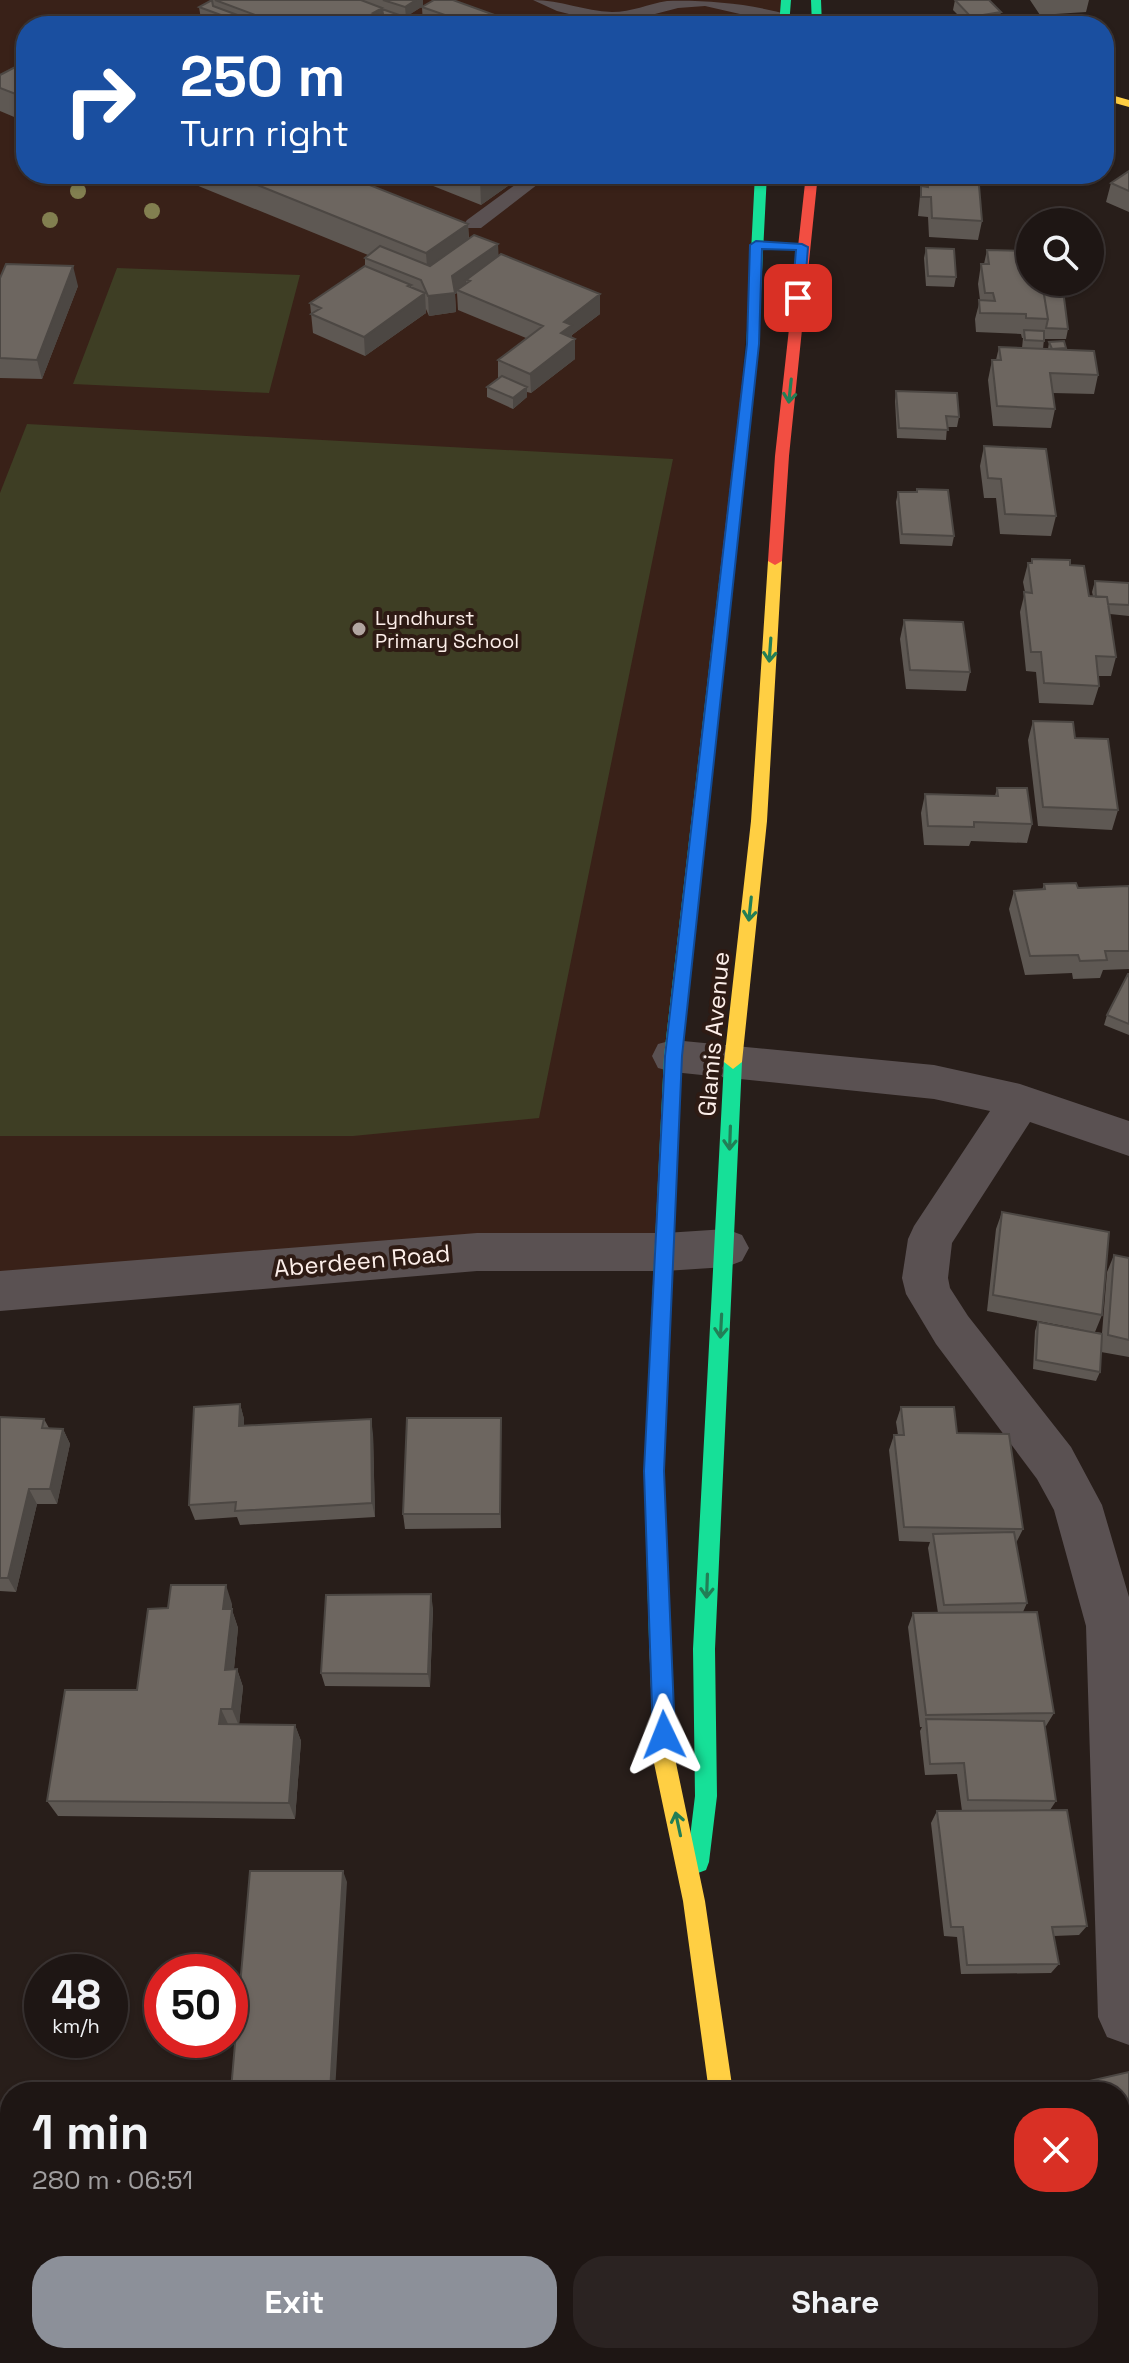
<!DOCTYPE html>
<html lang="en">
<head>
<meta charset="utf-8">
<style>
	body { margin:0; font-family:"Space Grotesk",sans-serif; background:#2b2322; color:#f1f3f6; height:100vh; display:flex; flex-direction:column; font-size:30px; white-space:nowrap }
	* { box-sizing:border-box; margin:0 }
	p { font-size:26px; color:#a19fa0 }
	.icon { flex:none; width:44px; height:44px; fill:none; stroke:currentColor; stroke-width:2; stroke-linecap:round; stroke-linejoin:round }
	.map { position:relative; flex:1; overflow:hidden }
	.panel { position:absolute; left:0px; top:2082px; width:1130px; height:282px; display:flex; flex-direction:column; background:#1e1614; border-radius:32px 32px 0 0; box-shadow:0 2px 6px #0004,0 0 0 2px #3c3534 }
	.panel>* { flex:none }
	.banner { position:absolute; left:16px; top:16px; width:1098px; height:168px; border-radius:32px; box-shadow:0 2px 6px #0004,0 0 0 2px #3c3534; background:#1a4fa0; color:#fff; overflow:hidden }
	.tools { position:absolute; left:1016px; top:208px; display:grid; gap:16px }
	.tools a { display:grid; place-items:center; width:88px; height:88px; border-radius:50%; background:#1e1614; box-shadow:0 2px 6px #0004,0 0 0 2px #3c3534; font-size:40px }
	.speed { position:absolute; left:24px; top:1954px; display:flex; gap:16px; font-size:40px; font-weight:700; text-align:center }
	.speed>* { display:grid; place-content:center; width:104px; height:104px; border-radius:50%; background:#1e1614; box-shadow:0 2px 6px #0004,0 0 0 2px #3c3534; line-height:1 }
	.speed small { font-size:20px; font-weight:400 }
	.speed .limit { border:12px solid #d22; background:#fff; color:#111 }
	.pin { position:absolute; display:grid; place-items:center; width:68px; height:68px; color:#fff; margin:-34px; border-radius:16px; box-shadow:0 4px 12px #0006 }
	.me { position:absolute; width:88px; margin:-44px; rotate:358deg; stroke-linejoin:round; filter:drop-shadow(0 0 6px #0008) }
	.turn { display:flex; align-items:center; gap:28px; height:168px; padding:0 32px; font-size:36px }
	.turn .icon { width:104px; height:104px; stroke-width:2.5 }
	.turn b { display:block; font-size:56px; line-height:68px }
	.round { display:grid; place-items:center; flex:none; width:84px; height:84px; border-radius:32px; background:#2b2322 }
	.head { display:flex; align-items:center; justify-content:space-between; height:136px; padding:0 32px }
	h1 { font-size:48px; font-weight:800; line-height:60px }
	.cta { display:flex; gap:16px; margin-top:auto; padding:16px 32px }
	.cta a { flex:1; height:92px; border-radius:32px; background:#8c9099; color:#fff; font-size:32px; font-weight:800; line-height:92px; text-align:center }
	.cta a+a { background:#2b2322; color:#f1f3f6 }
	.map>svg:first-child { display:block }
	.built { fill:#392118 }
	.green { fill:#3e3e24 }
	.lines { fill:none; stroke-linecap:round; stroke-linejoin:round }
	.lane { fill:#5a5152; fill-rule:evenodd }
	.street { fill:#5a5152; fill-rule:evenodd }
	.fast { fill:#16e098; fill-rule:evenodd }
	.slow { fill:#ffcf43; fill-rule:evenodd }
	.jam { fill:#f24e42; fill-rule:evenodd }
	.tree { fill:#827f50 }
	.wall { fill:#5e5853 }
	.shaded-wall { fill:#4c4743 }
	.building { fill:#6d6660; stroke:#4c4743; stroke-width:2 }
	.oneway { stroke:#227e56 }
	.route { fill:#1a73e8; stroke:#114b97; stroke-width:2 }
	.poi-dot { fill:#b2a5a1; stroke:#2e1b14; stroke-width:3 }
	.labels { text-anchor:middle; stroke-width:8; stroke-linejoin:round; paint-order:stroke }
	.far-poi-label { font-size:20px; fill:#fceee9; stroke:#2e1b14; text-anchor:start }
	.street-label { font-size:24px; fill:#fceee9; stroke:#2e1b14 }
</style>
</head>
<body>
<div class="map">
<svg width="1129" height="2363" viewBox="0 0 1129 2363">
	<rect width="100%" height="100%" fill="#281e1a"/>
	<path class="built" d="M0,0H784L782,26H26V174H760L665,1252L0,1284Z"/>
	<path class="green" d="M117,268L300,275L269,393L73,384Z
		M27,424L673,459L539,1118L353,1136H0V493Z"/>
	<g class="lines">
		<path class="lane" d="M533,0C561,0 584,11 612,12C632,12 648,4 667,1C708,0 751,4 790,15L793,19L784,24L705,6L678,8L632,20L597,21L557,11Z
			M530,174H551L481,228H467L464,224L467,220Z"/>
		<path class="street" d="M673,1040L934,1065L1020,1084L1129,1121V1156L1030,1122L952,1243L948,1278L950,1288L968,1316L1071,1447L1102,1505L1129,1597V2045L1107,2037L1098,2017L1086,1626L1054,1510L1037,1479L936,1344L906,1294L902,1278L908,1239L914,1226L990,1111L934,1099L673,1072L658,1068L652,1056L658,1044Z
			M726,1229L742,1235L749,1248L742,1261L726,1267L665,1271H477L0,1311V1271L477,1233H665Z"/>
		<path class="fast" d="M781,0H791L789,26H779Z
			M811,0H821L822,26H812Z
			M755,174H767L758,350L752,354L746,350Z
			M728,561L735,565L682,1056L664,1471L671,1639L667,1646L660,1649L653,1646L649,1639L644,1471L664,1056L721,565Z
			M733,1055L742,1062L715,1649L717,1796L709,1862L706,1870L698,1873L690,1870L687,1862L695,1796L693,1649L724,1062Z
			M763,2354H789L791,2363H765Z"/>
		<path class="slow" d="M1104,93L1129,100V107L1104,100Z
			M775,557L782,561L767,821L742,1062L733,1069L724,1062L751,821L768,561Z
			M660,1629L667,1632L671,1639L676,1763L705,1901L733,2092H709L683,1901L654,1763L649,1639L653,1632Z"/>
		<path class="jam" d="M806,174H818L789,456L782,561L775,565L768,561L775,456Z
			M752,346L758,350L735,565L728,569L721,565L746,350Z"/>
	</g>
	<g class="tree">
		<circle cx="78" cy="191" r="8"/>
		<circle cx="152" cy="211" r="8"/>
		<circle cx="50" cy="220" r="8"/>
	</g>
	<path class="wall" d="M212,0H423V6L405,17L406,24L411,26H204L202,25L199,7Z
		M955,0L999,22L969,26L953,10Z
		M1030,0H1089L1086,12L1040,15Z
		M422,7L525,26H426L423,25Z
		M26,65V122L0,111V75Z
		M1129,171V212L1106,202L1111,183Z
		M169,174H342L468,224L469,239L600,314L572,335V338L575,339V359L531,393L527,392V397L513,409L487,397V387L498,378V360L526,338L458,310L457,293L455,294L456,312L429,316L426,309V313L365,356L313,333L310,303L365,266V258L368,255Z
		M403,174H522V176L481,205Z
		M925,174H978L982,221L978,240L929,237L928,217L918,216L921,186H924Z
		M926,248L956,277L954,287L926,286L924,258Z
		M987,250L1043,289L1068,329L1066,339H1044L1043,349H1048L1049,342L1066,350L1098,375L1094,394L1053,393L1055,409L1051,428L993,426L988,380L992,360H996L999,347L1022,348L1023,338H1022L1021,334L976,332L975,319L980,300L978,284L981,264H984Z
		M0,278L78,286L42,379L0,378Z
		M896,391L959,417L957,427H947L946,440L897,438L895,401Z
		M984,446L1056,516L1051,536L1000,534L996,498H984L980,466Z
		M898,492H916L954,536L952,546L900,544L896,502Z
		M1032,559L1070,565L1089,596H1093L1092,592L1095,581L1129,583V616L1110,614L1116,657L1111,676H1098L1099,686L1093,705L1039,703L1036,672L1026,671L1020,612L1025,592L1023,582L1028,563H1031Z
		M904,620L970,672L966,691L906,689L900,639Z
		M1033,721L1075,738L1118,810L1112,830L1038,826L1028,740Z
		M997,788L1032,824L1027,843L971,841L969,846L924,845L921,813L925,794L995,796Z
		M1044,884L1078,888L1129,886V969L1103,970L1100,978L1073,979L1072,973L1025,975L1009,909L1014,891L1042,890Z
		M1129,974V1035L1104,1025L1107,1015Z
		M1002,1212L1102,1315L1095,1332L987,1311L996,1229Z
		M1114,1255L1129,1258V1357L1101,1352L1100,1372L1096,1381L1033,1369L1035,1331L1038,1322L1102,1333L1107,1272Z
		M240,1404L244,1419V1426L373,1434L375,1517L240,1525L237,1517L195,1520L189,1505Z
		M901,1407L957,1433L1023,1529L1016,1543L1027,1603L1023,1612L1054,1713L1046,1726H1045L1056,1801L1050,1810L1087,1926L1079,1935L1054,1936L1059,1964L1051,1973L961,1974L957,1937L944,1936L931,1823L937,1811H962L957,1774L925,1775L920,1731L922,1727H920L908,1627L913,1613H938L928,1548L930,1542L899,1541L889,1450L894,1435H898L896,1422Z
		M0,1417L44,1419L49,1428L63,1429L70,1444L57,1504H37L16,1592L0,1591Z
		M501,1418V1528L405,1529L403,1514Z
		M232,1604V1610L238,1628L234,1669H237L243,1687L239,1724L295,1725L301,1741L295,1819L58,1816L47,1801L137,1690L168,1608Z
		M433,1608L430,1687L325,1686L321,1673Z"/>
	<path class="shaded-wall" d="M416,0H423V6L406,17L405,7Z
		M382,8L383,23L373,13Z
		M1001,12L999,22L970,26L971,17Z
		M487,174H522V176L481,205L480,178Z
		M468,224L469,250L428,280L426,253Z
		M498,244L499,263L470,281L466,280V286L457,290V293L455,294L456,312L429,316L428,296L452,276Z
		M73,266L78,286L42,379L37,360Z
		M411,285L412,302L425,293L426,313L365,356L364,337Z
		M600,294V314L572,335V342L575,339V359L531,393L530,374L561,333L564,322Z
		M527,387V397L513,409V398Z
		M240,1404L244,1419V1442L239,1426Z
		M501,1418V1528L500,1514Z
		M371,1419L373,1434L375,1517L372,1503Z
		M63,1429L70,1444L57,1504L50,1489Z
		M29,1489L37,1504L16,1592L8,1578Z
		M226,1585L232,1604V1610L238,1628L232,1688L225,1670L223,1609Z
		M431,1594L433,1608L430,1687L428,1674Z
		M237,1669L243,1687L239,1726L232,1709Z
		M221,1709L229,1726L219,1724Z
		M295,1725L301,1741L295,1819L289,1803Z
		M343,1871L347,1882L335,2092H330Z"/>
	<path class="building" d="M212,0L213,6L267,26H251L199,7Z
		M215,0H361L382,8L373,13L411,26H285Z
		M383,0H416L405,7Z
		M434,0H453L525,26H476L422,7Z
		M955,0H989L1001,12L971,17Z
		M382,9L405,17L398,22L381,15L383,14Z
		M19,65L23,66L26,65V98L0,88V75Z
		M1129,171V191L1111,183Z
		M230,174H342L468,224L426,253Z
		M469,174H487L480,178Z
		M928,174H978L982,221L932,218L931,197H921V186L928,187Z
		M474,235L498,244L452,276L455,293L428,296L421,280L365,258L380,246L430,266Z
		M926,248L954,249L956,277L928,276Z
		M987,250L1030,251V282H1042L1048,319L1026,318V314L980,313L979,300L995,301L993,293H985L981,264H989Z
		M501,254L600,294L564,322L572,325L561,333L575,339L530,374L498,360L543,326L457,290L470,281L466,280Z
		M6,264L73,266L37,360L0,358V278Z
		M365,266L411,285L408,286L425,293L364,337L311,314L321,308L310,303Z
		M1043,289L1063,290L1068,329L1046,328L1048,319Z
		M1024,330L1044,331V341L1025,340Z
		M1064,341L1066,348L1052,349L1049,342Z
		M999,347L1094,351L1098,375L1050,373L1055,409L997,406L992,360H1001Z
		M502,376L527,387L513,398L487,387Z
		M896,391L957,393L959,417L946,416L948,430L899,428Z
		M984,446L1046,449L1056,516L1005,514L1001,479L988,478Z
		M917,489L948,490L954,536L902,534L898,492H917Z
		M1032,559L1070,560V565L1084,566L1089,596L1107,597L1116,657L1096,656L1099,686L1044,683L1041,652H1031L1024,592L1032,593L1028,563H1032Z
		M1095,581L1129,583V605L1108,604L1107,597H1096Z
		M904,620L963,622L970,672L910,670Z
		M1033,721L1073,722L1075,738L1108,739L1118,810L1043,807Z
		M997,788H1027L1032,824L974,822V827L928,826L925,794L998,796Z
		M1076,883L1078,888L1129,886V951H1105L1107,960L1080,961L1078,955L1030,956L1014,891L1045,889L1044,884Z
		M1128,974H1129V1024L1107,1015Z
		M1002,1212L1109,1232L1102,1315L993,1295Z
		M1114,1255L1129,1258V1340L1108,1335Z
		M1038,1322L1102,1334L1100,1372L1036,1360Z
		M240,1404L239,1426L371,1419L372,1503L235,1511L236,1502L189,1505L194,1407Z
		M901,1407H954L957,1433L1009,1434L1023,1529L904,1527L894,1435H904Z
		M0,1417L44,1419L42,1428L63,1429L50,1489H29L8,1578H0Z
		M407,1418H501L500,1514H403Z
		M1014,1532L1027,1603L944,1605L933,1534Z
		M171,1585H226L223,1609H232L225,1670L237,1669L232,1709H221L219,1724L295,1725L289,1803L47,1801L65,1690H137L148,1609L168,1608Z
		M431,1594L428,1674L321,1673L326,1595Z
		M1037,1612L1054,1713L926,1715L913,1613Z
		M926,1719L1044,1721L1056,1801L968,1800L964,1763L930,1764Z
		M1067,1810L1087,1926L1052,1927L1059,1964L967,1965L963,1927H951L937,1811Z
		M250,1871H343L330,2092H243V2091L231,2090Z
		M1129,2072V2133L1120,2135V2092H1061L1059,2088Z
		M1129,2158V2310L1120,2313V2160Z
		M301,2354H414L415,2363H301Z"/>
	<defs><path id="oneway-shaft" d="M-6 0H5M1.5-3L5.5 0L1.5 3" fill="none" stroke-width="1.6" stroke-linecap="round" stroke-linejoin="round" transform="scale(2)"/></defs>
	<g class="oneway">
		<use href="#oneway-shaft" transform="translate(790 391) rotate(96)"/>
		<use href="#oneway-shaft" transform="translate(770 650) rotate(94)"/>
		<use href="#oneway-shaft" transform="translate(750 909) rotate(96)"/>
		<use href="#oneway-shaft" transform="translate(730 1138) rotate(92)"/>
		<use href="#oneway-shaft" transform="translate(721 1326) rotate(93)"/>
		<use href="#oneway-shaft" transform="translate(707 1586) rotate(92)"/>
		<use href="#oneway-shaft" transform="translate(678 1824) rotate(-102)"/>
	</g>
	<path class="route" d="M756,241L802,244L808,247L804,298L798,302L792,298L796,250L762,249L759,344L682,1056L664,1471L675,1735L672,1743L664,1746L657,1743L653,1735L644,1471L665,1056L747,344L750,245Z"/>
	<circle class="poi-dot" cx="359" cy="629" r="8"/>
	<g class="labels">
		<g class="far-poi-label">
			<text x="375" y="625">Lyndhurst<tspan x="375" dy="23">Primary School</tspan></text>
		</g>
		<g class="street-label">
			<text transform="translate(714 1034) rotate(-85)" y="8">Glamis Avenue</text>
			<text transform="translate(362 1261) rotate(-5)" y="8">Aberdeen Road</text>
		</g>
	</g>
</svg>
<div class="tools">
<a><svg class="icon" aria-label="search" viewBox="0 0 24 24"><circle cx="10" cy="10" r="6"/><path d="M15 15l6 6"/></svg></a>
</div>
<div class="speed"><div>48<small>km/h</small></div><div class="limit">50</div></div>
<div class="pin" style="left:798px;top:298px;background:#d93025"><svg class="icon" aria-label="arrive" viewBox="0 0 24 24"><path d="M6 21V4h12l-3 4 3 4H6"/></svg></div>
<svg class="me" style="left:664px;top:1735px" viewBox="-20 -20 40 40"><path d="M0-17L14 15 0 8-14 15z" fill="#1a73e8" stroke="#fff" stroke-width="4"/></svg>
<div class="banner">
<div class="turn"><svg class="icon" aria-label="right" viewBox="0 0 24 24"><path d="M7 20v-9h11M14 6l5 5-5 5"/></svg><div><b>250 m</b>Turn right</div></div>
</div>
<section class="panel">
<div class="head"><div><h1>1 min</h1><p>280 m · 06:51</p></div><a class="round" style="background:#d93025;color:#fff"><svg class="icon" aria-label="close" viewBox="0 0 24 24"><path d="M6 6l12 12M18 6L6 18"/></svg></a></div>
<div class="cta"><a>Exit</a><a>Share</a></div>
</section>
</div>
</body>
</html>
